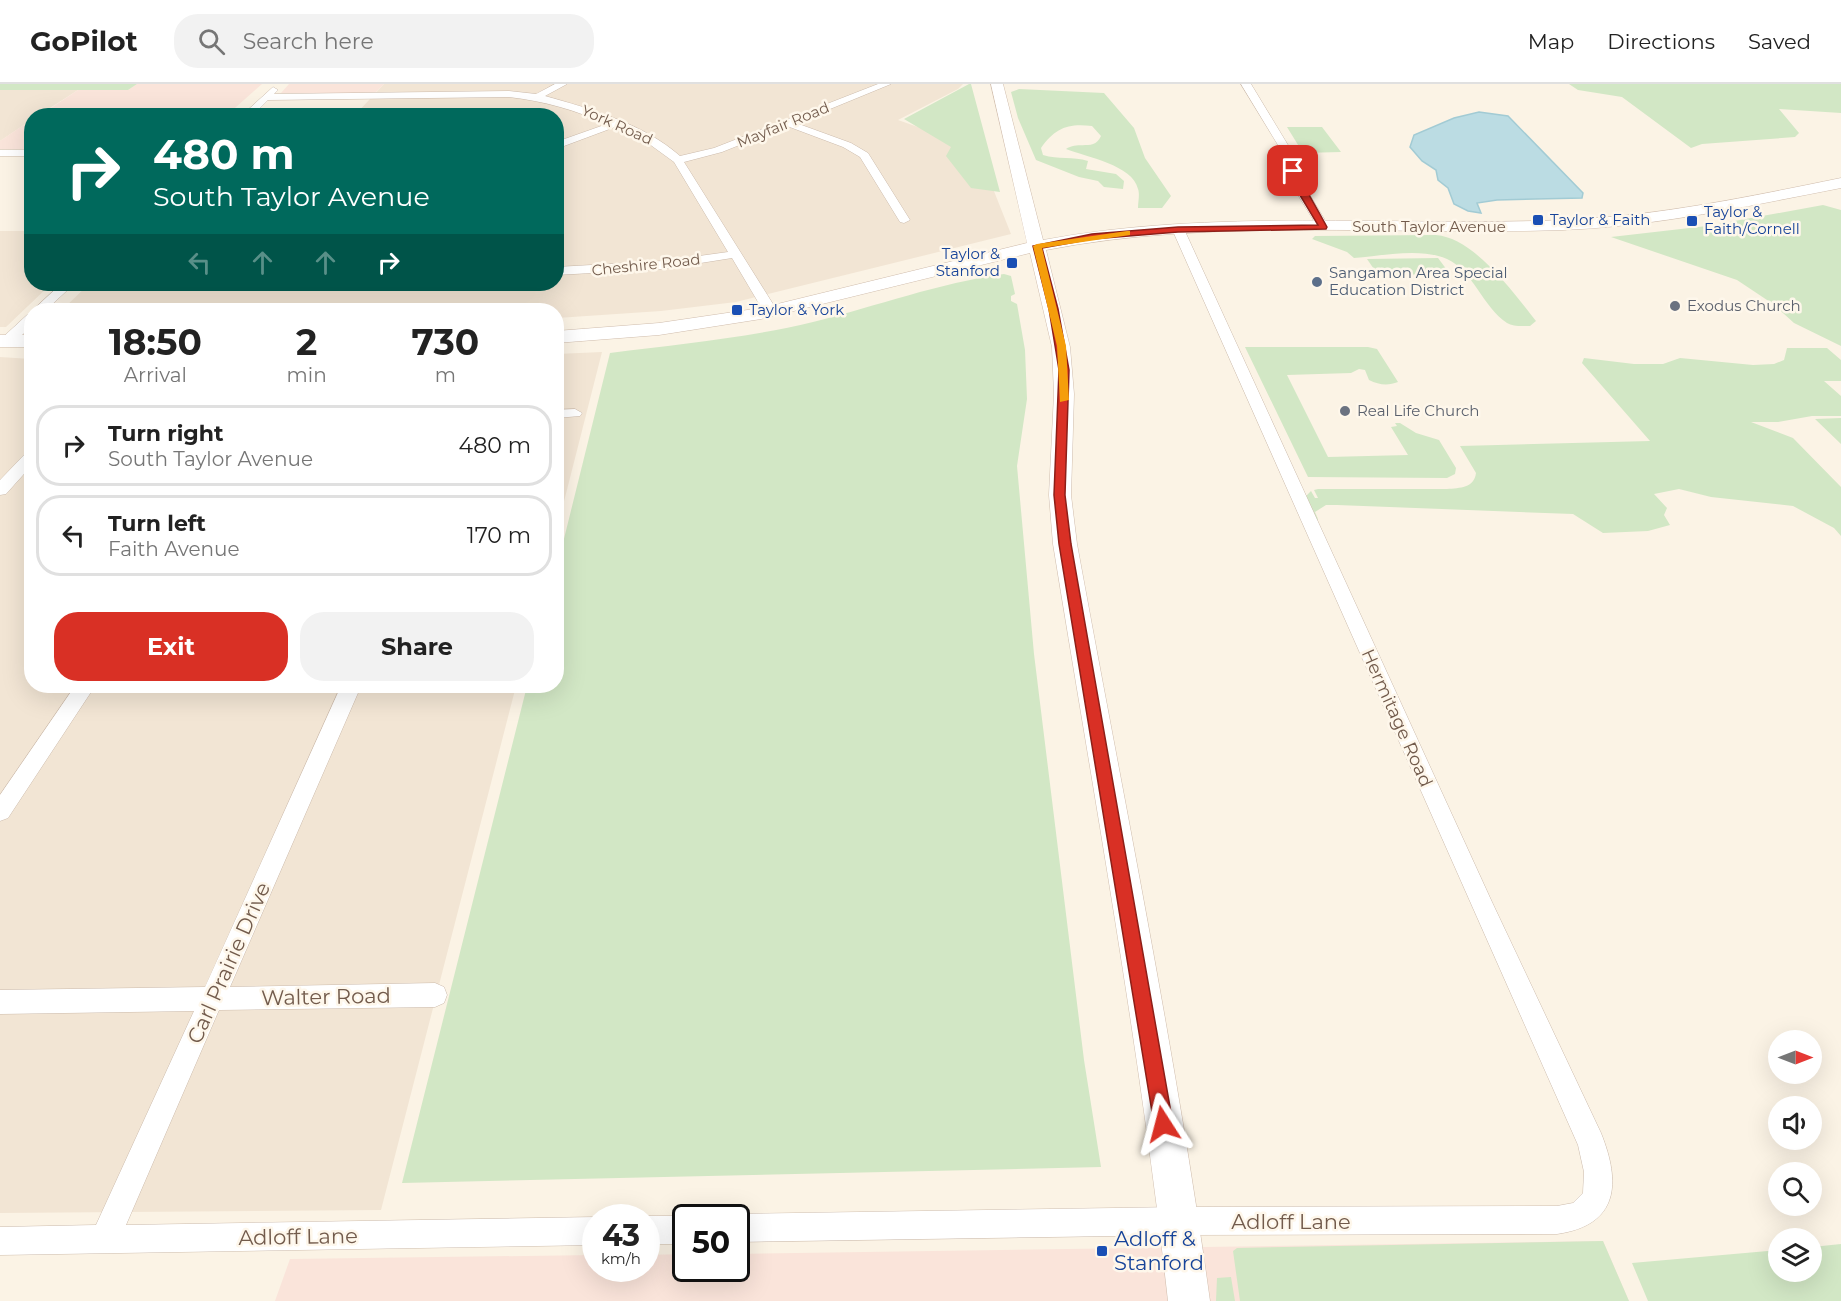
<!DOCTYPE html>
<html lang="en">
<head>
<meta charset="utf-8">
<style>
	body { margin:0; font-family:Montserrat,sans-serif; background:#f2f2f2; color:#222; height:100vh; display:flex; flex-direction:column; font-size:22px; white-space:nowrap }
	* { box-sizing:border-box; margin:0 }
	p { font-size:20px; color:#767676 }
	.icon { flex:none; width:33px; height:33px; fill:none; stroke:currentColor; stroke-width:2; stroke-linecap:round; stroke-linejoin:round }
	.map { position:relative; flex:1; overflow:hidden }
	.side { position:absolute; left:24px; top:219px; width:540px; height:390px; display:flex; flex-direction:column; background:#fff; border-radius:24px; box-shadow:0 6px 24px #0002 }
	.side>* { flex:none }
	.top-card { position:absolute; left:24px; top:24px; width:540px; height:183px; border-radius:24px; box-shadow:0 6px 24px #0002; background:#00695c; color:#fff; overflow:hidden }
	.needle { width:39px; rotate:90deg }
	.buttons { position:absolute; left:1768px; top:946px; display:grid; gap:12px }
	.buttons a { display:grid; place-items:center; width:54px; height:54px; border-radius:50%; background:#fff; box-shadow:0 6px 24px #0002; font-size:30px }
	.speed { position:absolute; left:582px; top:1120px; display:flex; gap:12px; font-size:30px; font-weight:700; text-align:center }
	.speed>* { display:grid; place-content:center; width:78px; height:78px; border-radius:50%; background:#fff; box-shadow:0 6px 24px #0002; line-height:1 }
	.speed small { font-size:15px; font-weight:400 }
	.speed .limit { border:3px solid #111; border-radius:9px; background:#fff; color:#111 }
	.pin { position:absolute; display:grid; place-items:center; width:51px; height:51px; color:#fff; margin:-26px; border-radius:12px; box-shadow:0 3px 9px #0006 }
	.me { position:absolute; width:66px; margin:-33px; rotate:351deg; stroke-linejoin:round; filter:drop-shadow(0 0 4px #0008) }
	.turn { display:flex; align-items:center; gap:21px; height:126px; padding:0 30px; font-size:27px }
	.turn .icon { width:78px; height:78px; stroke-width:2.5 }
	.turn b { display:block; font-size:42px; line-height:51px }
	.lanes { display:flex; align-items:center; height:57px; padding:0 30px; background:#0003; justify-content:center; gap:30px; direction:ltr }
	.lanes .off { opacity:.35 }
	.eta { display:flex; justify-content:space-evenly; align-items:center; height:102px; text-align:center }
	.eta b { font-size:36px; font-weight:700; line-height:42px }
	.action { display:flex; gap:12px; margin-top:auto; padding:12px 30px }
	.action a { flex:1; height:69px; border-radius:24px; background:#d93025; color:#fff; font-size:24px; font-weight:700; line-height:69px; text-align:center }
	.action a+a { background:#f2f2f2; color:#222 }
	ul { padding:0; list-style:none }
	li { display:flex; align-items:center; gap:18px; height:81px; margin:0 12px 9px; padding:0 18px; border:3px solid #e0e0e0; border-radius:24px }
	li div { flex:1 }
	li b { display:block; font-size:22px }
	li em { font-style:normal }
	header { display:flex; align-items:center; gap:36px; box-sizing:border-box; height:84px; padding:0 30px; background:#fff; border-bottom:2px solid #e0e0e0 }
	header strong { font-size:28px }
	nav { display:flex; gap:33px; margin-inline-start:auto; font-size:21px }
	.search { width:420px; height:54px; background:#f2f2f2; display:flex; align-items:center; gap:15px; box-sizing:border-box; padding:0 21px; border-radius:24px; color:#767676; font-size:22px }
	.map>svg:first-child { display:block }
	.residential { fill:#f2e5d4 }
	.commercial { fill:#fae4da }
	.green { fill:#d2e7c5 }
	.water { fill:#bbdce3; stroke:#a2cbd4; stroke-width:1.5 }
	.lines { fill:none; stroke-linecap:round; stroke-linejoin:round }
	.street-casing { stroke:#ccbbac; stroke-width:1 }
	.secondary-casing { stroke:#d0bdad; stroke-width:1 }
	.street { fill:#fff; fill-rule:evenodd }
	.secondary { fill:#fff; fill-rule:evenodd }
	.route { fill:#d93025; stroke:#8d1f18; stroke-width:1.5 }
	.slow { fill:#f59e0b }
	.transit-dot { fill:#1a4fb4; stroke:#fef7eb; stroke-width:2 }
	.service-dot { fill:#5c6f8a; stroke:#fef7eb; stroke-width:2 }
	.worship-dot { fill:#6b7280; stroke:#fef7eb; stroke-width:2 }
	.labels { text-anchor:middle; stroke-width:5; stroke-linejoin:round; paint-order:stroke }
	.far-street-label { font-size:15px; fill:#725b4c; stroke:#fef7eb }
	.far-transit-label { font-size:15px; fill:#164399; stroke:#fef7eb; text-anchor:start }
	.far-service-label { font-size:15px; fill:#4e5e75; stroke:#fef7eb; text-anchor:start }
	.far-worship-label { font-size:15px; fill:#5b616d; stroke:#fef7eb; text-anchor:start }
	.street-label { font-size:18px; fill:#725b4c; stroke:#fef7eb }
	.near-street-label { font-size:21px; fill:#725b4c; stroke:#fef7eb }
	.near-transit-label { font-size:21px; fill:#164399; stroke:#fef7eb; text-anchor:start }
</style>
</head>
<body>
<header>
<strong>GoPilot</strong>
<div class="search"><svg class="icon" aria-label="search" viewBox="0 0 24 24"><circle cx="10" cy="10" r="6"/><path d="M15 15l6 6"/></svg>Search here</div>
<nav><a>Map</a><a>Directions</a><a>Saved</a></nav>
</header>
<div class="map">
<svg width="1841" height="1217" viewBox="0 0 1841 1217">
	<rect width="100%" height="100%" fill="#fbf3e5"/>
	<path class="residential" d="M384,0H963L958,5L898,36L932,48L982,77L1011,150L736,218L661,227L557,234L556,226H62L89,200H556V32L355,31Z
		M0,6H78L39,31L32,32L31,36L0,57Z
		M0,147H31L32,200H51L6,243H0Z
		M602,268L557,445V270Z
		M0,273L31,275L32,602H516L381,1126L0,1129Z"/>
	<path class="commercial" d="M137,0H262L227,31L39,32L78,6H128Z
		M289,0H384L375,9H281Z
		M31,36V65H0V57Z
		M1603,1157L1629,1217H275L290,1175L595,1171L596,1185H646L647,1171L685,1170L686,1185H736L737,1170Z"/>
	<path class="green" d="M0,0H137L128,6H0Z
		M969,0H971L1000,108L971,104L946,72L951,63L904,35Z
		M1569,0H1841V29L1779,25L1799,49L1795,53L1702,60L1691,64L1622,13L1578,6Z
		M1019,5L1104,9L1134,44L1145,74L1171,112L1162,124H1138C1138,118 1140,110 1138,105C1133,81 1086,73 1066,65C1078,56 1094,68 1101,52L1092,42C1068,39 1055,44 1041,64L1043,71C1058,76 1073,72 1088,77L1086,85L1116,90L1124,97L1123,105L1104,103L1098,97L1079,93L1036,76L1018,34L1011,8Z
		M1287,43H1322L1341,68L1303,69Z
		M1823,121L1841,126V262L1794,239L1773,220L1737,196L1611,153L1707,142Z
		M1436,151C1474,154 1513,208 1536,237L1530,242C1523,242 1513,243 1507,239C1483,223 1473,187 1447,175C1420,163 1382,172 1354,174L1347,168L1312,155L1315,152Z
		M1438,174L1450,190L1378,191L1367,175Z
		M1004,190L1011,192L1015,210L1011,212V217L1017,220L1025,266L1027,315L1017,382L1034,570L1084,976L1101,1083L402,1099L527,602H556L557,483L610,269C678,260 747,254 813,238C877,222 939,199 1004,190Z
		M1245,263H1368L1377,265L1398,298C1388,302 1379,301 1369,296L1365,286L1359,285L1351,289L1287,291L1328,373L1408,371L1391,343L1397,342L1395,339H1400L1416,349L1439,356L1456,384L1455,390L1447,394L1308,393Z
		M1787,264H1827L1841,276V297H1824L1841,312V332H1812L1778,338H1751L1793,354L1841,403V452L1834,444L1793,422L1711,413L1679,405L1654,410L1667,424L1664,431L1670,441L1648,447L1603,449L1573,430L1337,421H1326L1315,428L1318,435L1316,441L1305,413L1311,407L1315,414H1318L1314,406L1318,405H1447C1460,404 1474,404 1476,389L1460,362L1650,357L1582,279L1584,274L1634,280H1663L1680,274L1753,281L1774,280L1784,276Z
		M1841,334V360L1815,335Z
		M1603,1157L1629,1217H1240L1233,1167L1237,1164Z
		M1841,1160V1217H1648L1632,1179L1779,1166V1188H1812V1163Z
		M1231,1193L1235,1217H1216L1217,1194Z"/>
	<path class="water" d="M1479,28L1508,32L1583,109L1582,114L1497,116L1477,119L1481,129L1468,127L1454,120L1448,104L1438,96L1436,86L1422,77L1410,63L1414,51L1454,34Z"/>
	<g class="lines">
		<g class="street-casing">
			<path id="street" d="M555,0H567L545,12C591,25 644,40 680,72L714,64L878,0H891L796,39L851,59L868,69L910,136L904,139L900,138L860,73L843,63L787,42L722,68L684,78L778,228L771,232L764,228L732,174L663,185L556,191V183L663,177L728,168L674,78L641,54L615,43L556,65V58L607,40C575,26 544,17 509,13L268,16L252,32H241L273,3L278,6L274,10L509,7L536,10Z
				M1241,0H1251L1294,71L1305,103L1329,143L1327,145H1319L1293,103L1284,71Z
				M0,66H32V72H0Z
				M1178,141L1184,145L1492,818L1601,1049C1621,1099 1619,1141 1557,1150L1179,1151L736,1158V1134H726L736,1130L1179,1123L1557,1122L1573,1119L1583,1109L1584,1088L1578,1061L1172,145Z
				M61,200H74L46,226H33Z
				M32,230V242L12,260H2L0,257L2,254L27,231Z
				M575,325L582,329L580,332L556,334V326Z
				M32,366V381L6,410L0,411V396L27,368Z
				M75,602H95L8,734L0,737V711Z
				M341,602H361L230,903L435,899L444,903L447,911L444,919L435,923L219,926L126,1141L596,1133L599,1134H596V1161L0,1171V1143L96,1141L194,927L0,930V906L205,903Z
				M646,1132H686L691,1134H686V1160H646V1134H641Z"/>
		</g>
		<g class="secondary-casing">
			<path id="secondary" d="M991,0H1003L1043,156C1214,124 1391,143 1564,136C1658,132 1748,113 1841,94V104C1748,122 1658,142 1563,146C1391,152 1216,133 1046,166L1070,263L1074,310L1071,411L1077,460C1123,712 1175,963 1210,1217H1168C1140,964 1094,712 1053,460L1049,411L1054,310L1052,263L1030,169L761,235L659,251L556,259V247L659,239L761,224L1027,159Z
				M0,251H32V263H0Z"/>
		</g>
		<use href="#street" class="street"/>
		<use href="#secondary" class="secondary"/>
	</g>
	<path class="route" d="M1293,84C1296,87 1322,134 1327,143L1326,145L1178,148L1092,155L1042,164L1058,225L1069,286L1065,411L1071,460L1173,1040L1170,1047L1163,1049L1157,1047L1154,1040L1059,460L1054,411L1059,286L1049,225L1033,162L1092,150L1178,143L1318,141L1295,103L1289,87Z"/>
	<path class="slow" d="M1127,147H1130V151L1042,164L1066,262L1069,316L1060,318L1057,262L1033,162L1037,160Z"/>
	<g class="transit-dot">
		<rect x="1532" y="130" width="12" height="12" rx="3"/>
		<rect x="1686" y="131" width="12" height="12" rx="3"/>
		<rect x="1006" y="173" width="12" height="12" rx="3"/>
		<rect x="731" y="220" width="12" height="12" rx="3"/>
		<rect x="1096" y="1161" width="12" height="12" rx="3"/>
	</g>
	<circle class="service-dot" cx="1317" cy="198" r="6"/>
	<g class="worship-dot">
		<circle cx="1675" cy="222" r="6"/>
		<circle cx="1345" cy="327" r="6"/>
	</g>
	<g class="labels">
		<g class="far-street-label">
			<text transform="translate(617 41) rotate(24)" y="5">York Road</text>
			<text transform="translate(783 41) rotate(-22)" y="5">Mayfair Road</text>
			<text x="1429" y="148">South Taylor Avenue</text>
			<text transform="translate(646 181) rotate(-6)" y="5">Cheshire Road</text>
		</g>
		<g class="far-transit-label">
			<text x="1704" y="133">Taylor &amp;<tspan x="1704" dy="17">Faith/Cornell</tspan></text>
			<text x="1550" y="141">Taylor &amp; Faith</text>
			<text x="1000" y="175" text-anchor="end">Taylor &amp;<tspan x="1000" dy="17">Stanford</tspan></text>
			<text x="749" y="231">Taylor &amp; York</text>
		</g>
		<g class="far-service-label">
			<text x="1329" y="194">Sangamon Area Special<tspan x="1329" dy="17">Education District</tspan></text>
		</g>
		<g class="far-worship-label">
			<text x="1687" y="227">Exodus Church</text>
			<text x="1357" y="332">Real Life Church</text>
		</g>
		<g class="street-label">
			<text transform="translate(1397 634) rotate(66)" y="6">Hermitage Road</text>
		</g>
		<g class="near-street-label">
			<text transform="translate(229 879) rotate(-66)" y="7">Carl Prairie Drive</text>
			<text transform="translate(326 913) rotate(-1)" y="7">Walter Road</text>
			<text x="1291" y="1145">Adloff Lane</text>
			<text transform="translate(298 1153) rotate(-1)" y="7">Adloff Lane</text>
		</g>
		<g class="near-transit-label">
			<text x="1114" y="1162">Adloff &amp;<tspan x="1114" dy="24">Stanford</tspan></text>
		</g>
	</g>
</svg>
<div class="buttons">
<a><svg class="needle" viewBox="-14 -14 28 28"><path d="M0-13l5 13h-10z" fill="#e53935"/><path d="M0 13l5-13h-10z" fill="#767676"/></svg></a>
<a><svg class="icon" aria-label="sound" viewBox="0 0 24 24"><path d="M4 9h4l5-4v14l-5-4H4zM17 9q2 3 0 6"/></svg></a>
<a><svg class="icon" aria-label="search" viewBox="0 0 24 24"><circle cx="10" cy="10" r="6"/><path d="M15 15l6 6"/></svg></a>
<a><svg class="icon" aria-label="layers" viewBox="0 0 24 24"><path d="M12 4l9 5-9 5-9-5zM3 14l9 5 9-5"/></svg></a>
</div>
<div class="speed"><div>43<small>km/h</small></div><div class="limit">50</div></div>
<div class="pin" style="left:1293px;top:87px;background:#d93025"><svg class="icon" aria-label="arrive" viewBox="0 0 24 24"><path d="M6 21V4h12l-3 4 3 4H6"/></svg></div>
<svg class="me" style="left:1163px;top:1040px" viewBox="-20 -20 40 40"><path d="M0-17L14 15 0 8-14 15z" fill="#d93025" stroke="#fff" stroke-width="4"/></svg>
<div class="top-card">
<div class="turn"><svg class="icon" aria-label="right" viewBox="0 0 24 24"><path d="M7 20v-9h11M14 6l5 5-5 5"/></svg><div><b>480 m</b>South Taylor Avenue</div></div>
<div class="lanes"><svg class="icon off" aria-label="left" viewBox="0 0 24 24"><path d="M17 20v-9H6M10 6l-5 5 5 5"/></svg><svg class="icon off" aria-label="ahead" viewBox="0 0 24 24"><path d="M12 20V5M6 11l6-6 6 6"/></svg><svg class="icon off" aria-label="ahead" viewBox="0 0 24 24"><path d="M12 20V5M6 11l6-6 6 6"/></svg><svg class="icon" aria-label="right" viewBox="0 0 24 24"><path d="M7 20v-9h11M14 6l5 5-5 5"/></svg></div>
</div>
<section class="side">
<div class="eta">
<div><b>18:50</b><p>Arrival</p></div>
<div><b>2</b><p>min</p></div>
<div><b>730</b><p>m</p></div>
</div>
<ul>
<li><svg class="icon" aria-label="right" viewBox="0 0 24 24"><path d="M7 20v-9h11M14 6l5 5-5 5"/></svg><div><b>Turn right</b><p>South Taylor Avenue</p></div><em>480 m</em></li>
<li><svg class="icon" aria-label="left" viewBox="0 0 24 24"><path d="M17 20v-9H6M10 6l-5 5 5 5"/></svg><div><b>Turn left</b><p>Faith Avenue</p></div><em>170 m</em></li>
</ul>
<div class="action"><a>Exit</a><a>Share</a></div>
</section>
</div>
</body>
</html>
